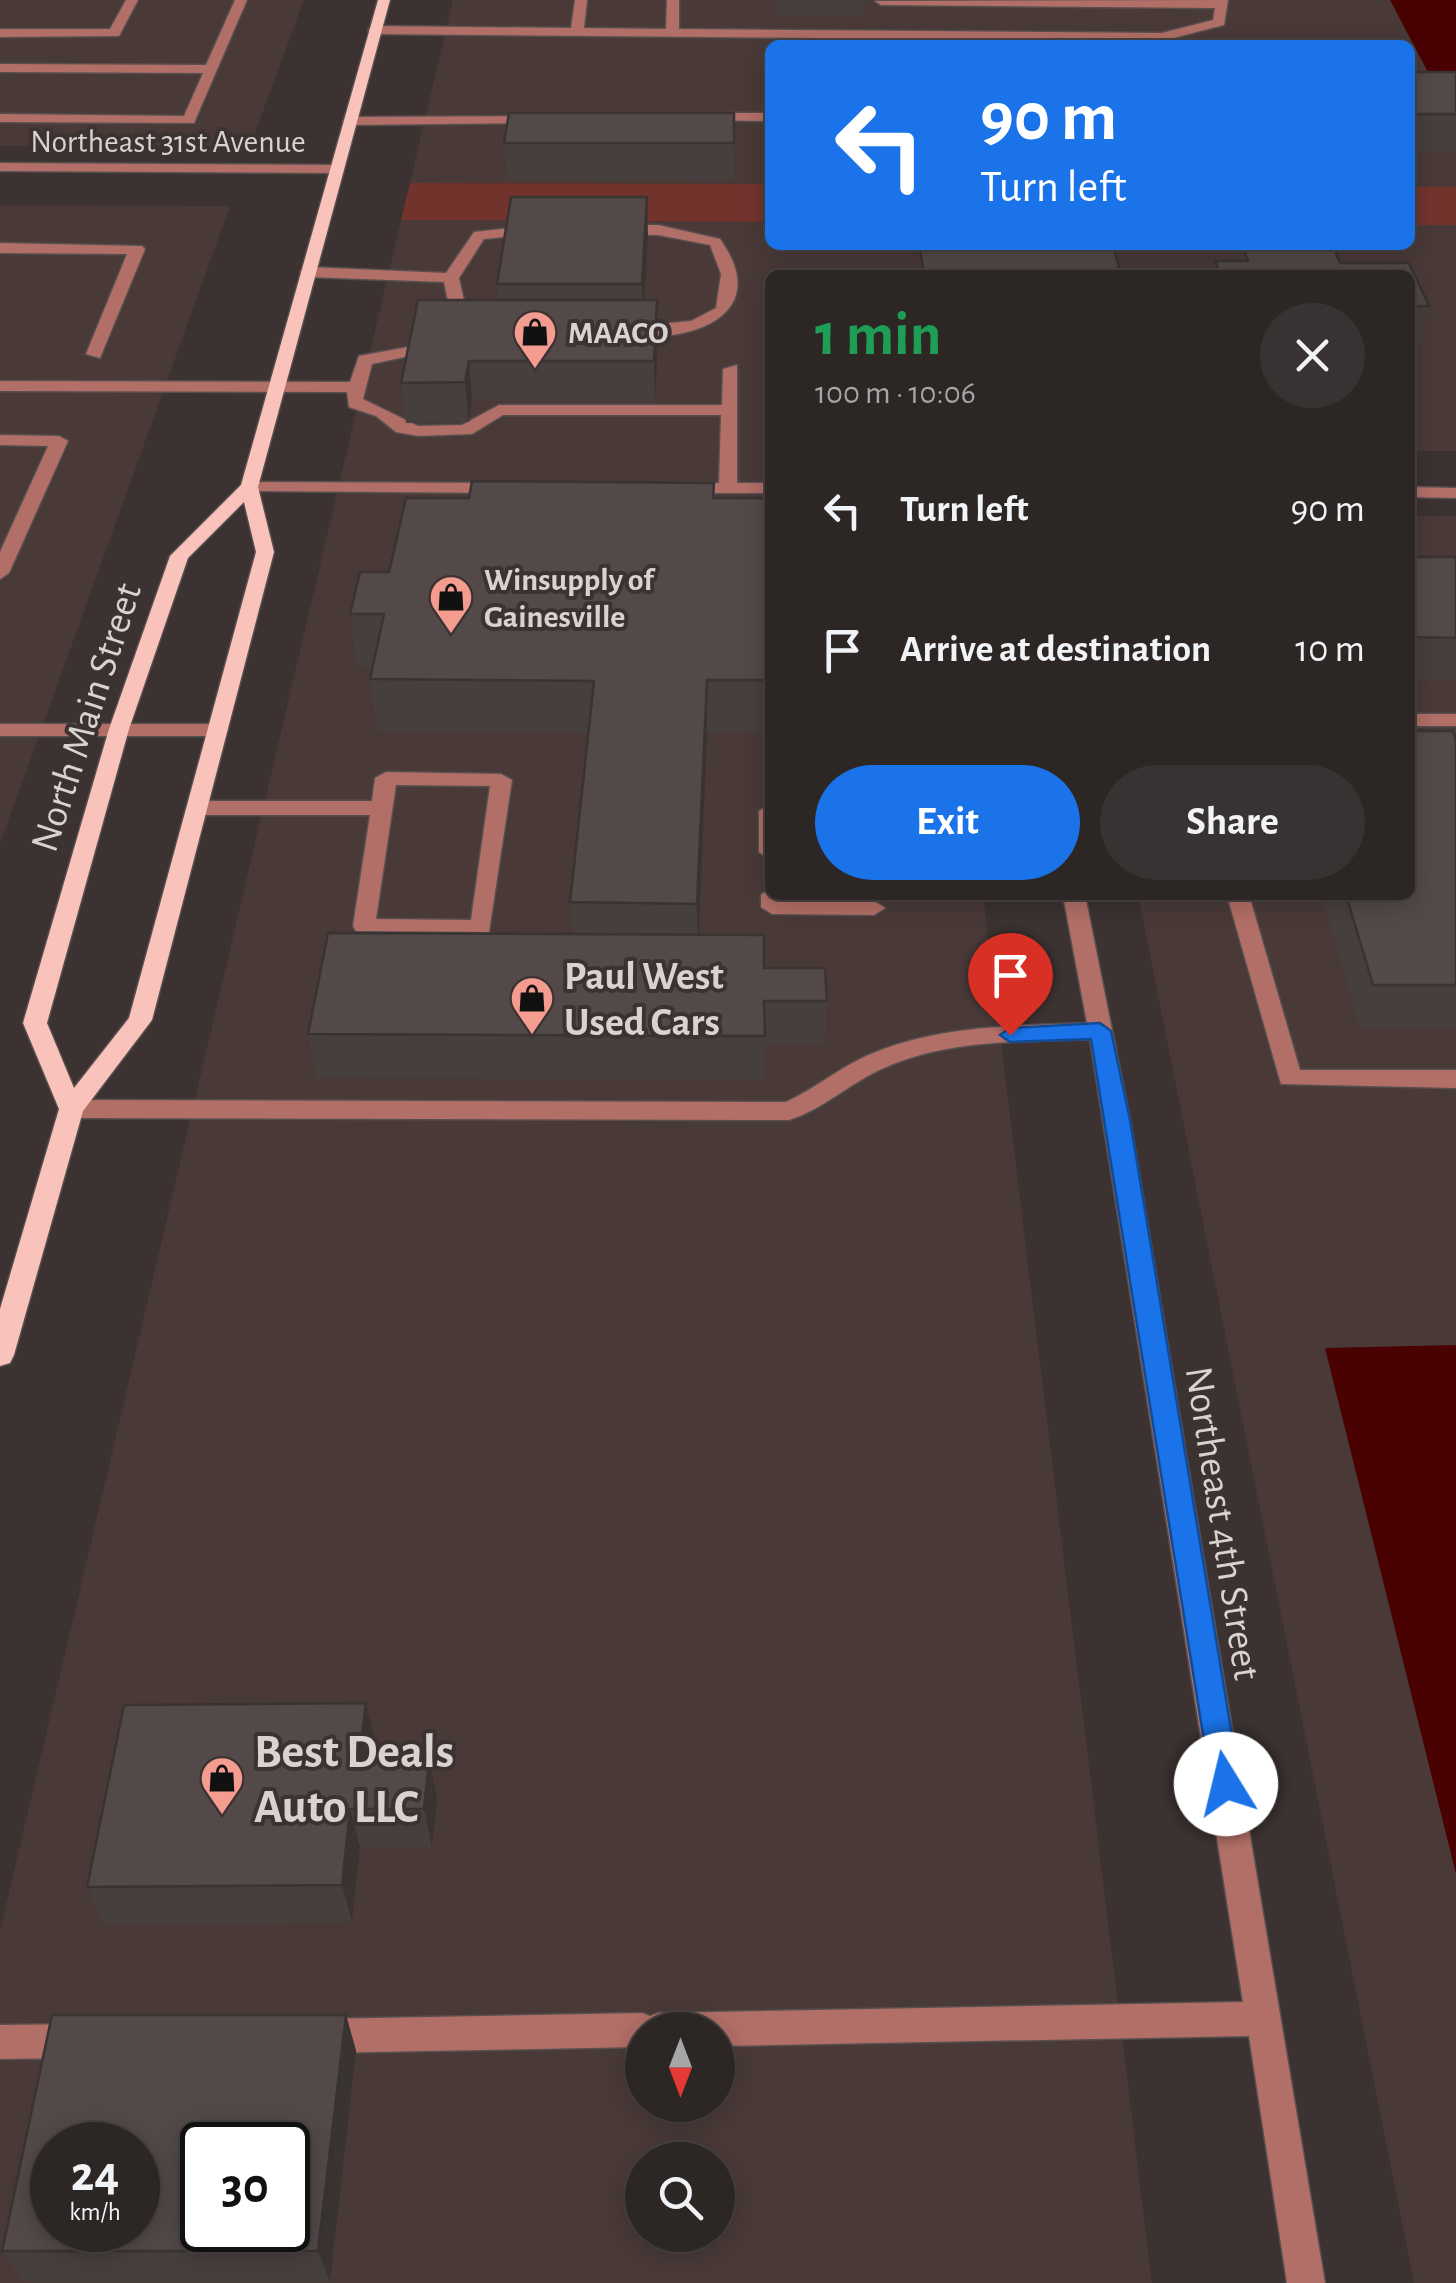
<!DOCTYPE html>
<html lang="en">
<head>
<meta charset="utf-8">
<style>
	body { margin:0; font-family:"Alegreya Sans",sans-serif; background:#383232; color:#f1f3f6; height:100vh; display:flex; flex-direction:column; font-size:38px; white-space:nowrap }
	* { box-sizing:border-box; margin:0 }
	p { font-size:32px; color:#a6a5a7 }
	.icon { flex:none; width:55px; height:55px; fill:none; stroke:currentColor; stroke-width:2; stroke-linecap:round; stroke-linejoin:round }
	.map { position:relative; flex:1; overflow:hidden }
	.details { position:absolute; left:765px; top:270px; width:650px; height:630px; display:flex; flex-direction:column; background:#2c2625; border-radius:15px; box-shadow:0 5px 25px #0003,0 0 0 2px #484342 }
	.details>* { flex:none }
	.top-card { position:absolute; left:765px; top:40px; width:650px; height:210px; border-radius:15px; box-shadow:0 5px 25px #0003,0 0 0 2px #484342; background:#1a73e8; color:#fff; overflow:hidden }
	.needle { width:65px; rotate:180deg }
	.buttons { position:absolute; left:625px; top:2012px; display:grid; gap:20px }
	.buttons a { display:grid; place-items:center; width:110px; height:110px; border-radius:50%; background:#2c2625; box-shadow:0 5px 25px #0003,0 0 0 2px #484342; font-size:50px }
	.speed { position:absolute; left:30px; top:2122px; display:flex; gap:20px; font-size:50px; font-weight:700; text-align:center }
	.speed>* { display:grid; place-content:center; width:130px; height:130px; border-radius:50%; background:#2c2625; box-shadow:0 5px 25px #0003,0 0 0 2px #484342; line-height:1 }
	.speed small { font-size:25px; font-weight:400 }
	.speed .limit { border:5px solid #111; border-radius:15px; background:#fff; color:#111 }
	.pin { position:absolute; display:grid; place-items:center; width:85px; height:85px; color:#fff; margin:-102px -42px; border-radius:50% 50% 50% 0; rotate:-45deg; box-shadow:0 0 10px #0007 }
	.pin .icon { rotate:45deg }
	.me { position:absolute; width:110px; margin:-55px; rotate:351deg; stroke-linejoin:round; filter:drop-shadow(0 0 8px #0008) }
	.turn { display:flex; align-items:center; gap:35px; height:210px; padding:0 50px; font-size:45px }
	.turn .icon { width:130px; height:130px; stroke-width:2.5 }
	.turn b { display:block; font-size:70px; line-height:85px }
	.round { display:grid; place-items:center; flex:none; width:105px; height:105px; border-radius:52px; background:#383232 }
	.head { display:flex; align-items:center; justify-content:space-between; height:170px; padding:0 50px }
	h1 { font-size:60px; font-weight:700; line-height:75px; color:#1e9e55 }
	.action { display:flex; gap:20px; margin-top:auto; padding:20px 50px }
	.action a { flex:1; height:115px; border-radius:60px; background:#1a73e8; color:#fff; font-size:40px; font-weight:700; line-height:115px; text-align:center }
	.action a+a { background:#383232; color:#f1f3f6 }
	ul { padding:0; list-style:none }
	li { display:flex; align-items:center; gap:30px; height:140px; padding:0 50px }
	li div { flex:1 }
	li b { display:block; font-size:38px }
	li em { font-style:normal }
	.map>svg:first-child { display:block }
	.built { fill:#493a38; fill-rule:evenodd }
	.green { fill:#72332d }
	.water { fill:#490102 }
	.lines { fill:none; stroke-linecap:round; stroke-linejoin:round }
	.minor-casing { stroke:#574f4e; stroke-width:3 }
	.major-casing { stroke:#574f4e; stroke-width:3 }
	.minor { fill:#b16f67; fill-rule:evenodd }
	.major { fill:#f9c2ba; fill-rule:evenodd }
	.wall { fill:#473f3e }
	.shaded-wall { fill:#393332 }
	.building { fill:#524948; stroke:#393332; stroke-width:2.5; fill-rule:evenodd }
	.route { fill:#1a73e8; stroke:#114b97; stroke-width:2.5 }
	.labels { text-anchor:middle; stroke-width:8; stroke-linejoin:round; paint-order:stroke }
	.far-street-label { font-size:32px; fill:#d8d2d1; stroke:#3b3231 }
	.far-poi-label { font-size:32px; font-weight:bold; fill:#d8d2d1; stroke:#3b3231; text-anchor:start }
	.street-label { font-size:40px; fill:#d8d2d1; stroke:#3b3231 }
	.poi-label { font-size:40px; font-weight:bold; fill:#d8d2d1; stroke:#3b3231; text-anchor:start }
	.near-poi-label { font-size:48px; font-weight:bold; fill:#d8d2d1; stroke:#3b3231; text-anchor:start }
</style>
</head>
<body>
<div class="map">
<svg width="1456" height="2283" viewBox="0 0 1456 2283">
	<rect width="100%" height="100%" fill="#3b3231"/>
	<path class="built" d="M0,0H304L250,146H0Z
		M453,0H1456V187H1410V45H770V184L410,183Z
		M0,205L230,206L0,844Z
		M401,220L770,222V245H1410V225H1456V451H1410V275H770V895H983L1152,2283H0V1931ZM642,2030H718V2105H642ZM52,2145H138V2230H52ZM202,2145H288V2230H202ZM642,2160H718V2235H642Z
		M1410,516H1456V2283H1414L1138,895H1410Z"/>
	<path class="green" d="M410,183L770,184V222L401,220Z
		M1410,187H1456V225H1410Z"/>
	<path class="water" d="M1390,0H1456V88L1432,80Z
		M1456,1345V1874L1325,1348Z"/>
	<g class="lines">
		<g class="minor-casing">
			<path id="minor" d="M126,0H138L119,36L0,37V29H110Z
				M235,0H247L194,123L0,122V114L184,116L203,73L0,72V64L206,65Z
				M575,0H587L584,28L666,29L667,0H679V29L1162,33L1213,20L1215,8L881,5L875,1L1228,0L1224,25L1162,41L375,34L368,30L375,26L571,28Z
				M700,113H770V121L695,120L693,117Z
				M545,116L547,119L540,123L350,125L343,121L350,117Z
				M0,163L335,165L342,169L335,173L0,171Z
				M539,225L544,227V233L484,239L459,278L465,305L482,324L474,329L449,306L444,282L308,277L300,272L308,267L446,273L474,232Z
				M658,225L720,239C777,319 682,346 618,334V328L691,321L716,308L721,274L710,245L658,235H614L606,230L614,225Z
				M0,243L142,246L145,249L100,358L86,354L127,254L0,253Z
				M408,347L416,352L414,355L372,364L363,399L418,426L462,425L499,405H722L723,369L737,365V483H770V493H680L671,488L680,483H719L721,415H503L472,434L418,436L396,432L376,416L349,407L347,392L0,391V381L350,382L359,356Z
				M0,435L59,436L68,441L9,573L0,579V552L48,446L0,445Z
				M249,482L505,483L514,488L505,493L243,491V483Z
				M1410,487L1456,488V498L1410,497Z
				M1410,714H1456V726H1410Z
				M0,724H218L228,730L218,736H0Z
				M386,772L501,774L512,780L489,932L356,931L353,926L370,815H197L186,808L197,801H372L375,778ZM396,785L490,786L471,920L376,919Z
				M770,804V859L759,852V811Z
				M770,888V895H783V900L874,901L885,908L874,915L772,914L761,907V895Z
				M1063,895H1085L1130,1120L1325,2283H1287L1249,2036L718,2046V2030H642V2047L318,2053L306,2048L301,2036L306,2024L318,2019L642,2013L650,2016L658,2013L1243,2002L1090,1039C1021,1042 949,1039 884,1068C851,1082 824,1109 789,1120L71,1118L59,1109L71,1100L786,1102C814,1089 838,1069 866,1056C936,1025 1012,1026 1087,1023Z
				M1227,895H1249L1300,1070H1456V1088L1281,1084Z
				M78,2024L90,2029L95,2041L90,2053L78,2058L0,2059V2025Z"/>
		</g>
		<g class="major-casing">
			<path id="major" d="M378,0H390L258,487L274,552L152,1020L83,1111L14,1355L10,1363L0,1366V1309L59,1109L23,1023L109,729L170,556L241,485ZM244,502L256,552L129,1018L74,1088L47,1023L129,729L188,558Z"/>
		</g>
		<use href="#minor" class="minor"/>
		<use href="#major" class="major"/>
	</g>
	<path class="wall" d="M777,0H865V16H777Z
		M1410,72H1456V151H1410Z
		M734,113V180H507L504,143Z
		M648,235L644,300L658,339L655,401H472L469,422L406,423L401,383L498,300L497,284Z
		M1242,245H1333L1340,263H1409L1429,306L1420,346H1410V275H1212L1215,261H1240Z
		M920,250L1121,275H918Z
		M714,483V498H770V733H707L699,934L827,1001L825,1045H764V1080L316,1078L308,1034L573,934L570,902L589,733L377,731L370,679L372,666H357L350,614L389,572L469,498Z
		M1410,557H1456V681L1410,680Z
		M1456,740V1029H1360L1322,895H1410Z
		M375,1743L373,1760L437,1799L432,1847H360L352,1922L104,1925L87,1887Z
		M346,2015L356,2051L330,2282H24L2,2251Z"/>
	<path class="shaded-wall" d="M647,197L648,235L643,322L642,284Z
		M657,300L658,339L655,401L654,361Z
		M469,361L472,401L469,422L465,382Z
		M707,680V733L698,958L697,904Z
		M366,1703L375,1743L368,1800L359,1760Z
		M429,1759L437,1799L432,1847L424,1809Z
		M350,1809L360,1847L352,1922L342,1885Z
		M346,2015L356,2051L330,2282L318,2251Z"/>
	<path class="building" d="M1410,72H1456V114H1410Z
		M509,113H734V143H504Z
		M511,197H647L642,284H497Z
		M1242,245H1333L1340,263H1409L1429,306H1410V275H1220L1215,261H1248Z
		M1114,249L1121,275H924L920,250Z
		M418,300H657L654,361H469L465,382L401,383Z
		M472,481L714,483L713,498H770V680H707L697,904L570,902L594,681L370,679L384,614H350L360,572H389L406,498H469Z
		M1410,557H1456V638L1410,637Z
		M1410,731H1453L1456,740V985H1373L1346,895H1410Z
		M328,933L764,935V968H825L827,1001H764L765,1036L308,1034Z
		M366,1703L359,1760L429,1759L424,1809H350L342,1885L87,1887L124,1705Z
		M52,2015H346L318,2251H2ZM52,2145H138V2230H52ZM202,2145H288V2230H202Z"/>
	<path class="route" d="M1100,1023L1111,1031L1130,1120L1240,1784L1236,1794L1226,1798L1215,1794L1211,1784L1091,1039L1010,1042L1000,1035L1010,1028Z"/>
	<defs>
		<g id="shop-pin" transform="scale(2.25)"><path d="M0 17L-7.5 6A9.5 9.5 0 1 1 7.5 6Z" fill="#f59c91" stroke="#3b3231"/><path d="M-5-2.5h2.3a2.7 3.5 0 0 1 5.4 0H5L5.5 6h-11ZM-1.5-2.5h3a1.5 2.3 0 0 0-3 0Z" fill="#111"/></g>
	</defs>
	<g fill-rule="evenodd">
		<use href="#shop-pin" x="535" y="332"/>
		<use href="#shop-pin" x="451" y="597"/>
		<use href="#shop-pin" x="532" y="998"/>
		<use href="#shop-pin" x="222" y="1778"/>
	</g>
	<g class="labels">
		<g class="far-street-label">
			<text x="168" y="152">Northeast 31st Avenue</text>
		</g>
		<g class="far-poi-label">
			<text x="568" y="343">MAACO</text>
			<text x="484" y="590">Winsupply of<tspan x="484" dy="37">Gainesville</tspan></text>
		</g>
		<g class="street-label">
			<text transform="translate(85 717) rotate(-72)" y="14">North Main Street</text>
			<text transform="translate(1224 1523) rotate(81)" y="14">Northeast 4th Street</text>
		</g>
		<g class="poi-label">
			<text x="564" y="989">Paul West<tspan x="564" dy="46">Used Cars</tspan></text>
		</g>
		<g class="near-poi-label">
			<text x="254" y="1767">Best Deals<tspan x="254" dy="55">Auto LLC</tspan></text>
		</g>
	</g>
</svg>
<div class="buttons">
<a><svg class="needle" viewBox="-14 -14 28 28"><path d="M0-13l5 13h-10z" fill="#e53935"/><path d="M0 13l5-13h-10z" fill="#a6a5a7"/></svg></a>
<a><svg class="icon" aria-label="search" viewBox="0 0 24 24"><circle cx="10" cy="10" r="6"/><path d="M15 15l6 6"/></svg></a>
</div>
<div class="speed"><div>24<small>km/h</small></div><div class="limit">30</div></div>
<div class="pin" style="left:1010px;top:1035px;background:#d93025"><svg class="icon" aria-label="arrive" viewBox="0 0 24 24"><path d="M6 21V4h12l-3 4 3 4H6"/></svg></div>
<svg class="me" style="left:1226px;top:1784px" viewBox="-20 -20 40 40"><circle r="19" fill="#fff"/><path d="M0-13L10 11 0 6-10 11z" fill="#1a73e8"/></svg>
<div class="top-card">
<div class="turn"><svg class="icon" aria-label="left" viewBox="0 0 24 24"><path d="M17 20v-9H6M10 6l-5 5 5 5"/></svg><div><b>90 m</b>Turn left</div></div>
</div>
<section class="details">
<div class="head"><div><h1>1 min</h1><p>100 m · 10:06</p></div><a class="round"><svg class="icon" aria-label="close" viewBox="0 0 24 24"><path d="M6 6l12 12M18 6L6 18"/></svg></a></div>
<ul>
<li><svg class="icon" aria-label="left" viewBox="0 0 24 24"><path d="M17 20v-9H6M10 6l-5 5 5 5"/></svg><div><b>Turn left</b></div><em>90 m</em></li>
<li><svg class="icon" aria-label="arrive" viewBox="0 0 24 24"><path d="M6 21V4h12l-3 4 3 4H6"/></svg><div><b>Arrive at destination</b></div><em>10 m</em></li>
</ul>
<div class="action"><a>Exit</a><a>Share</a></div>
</section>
</div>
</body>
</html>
